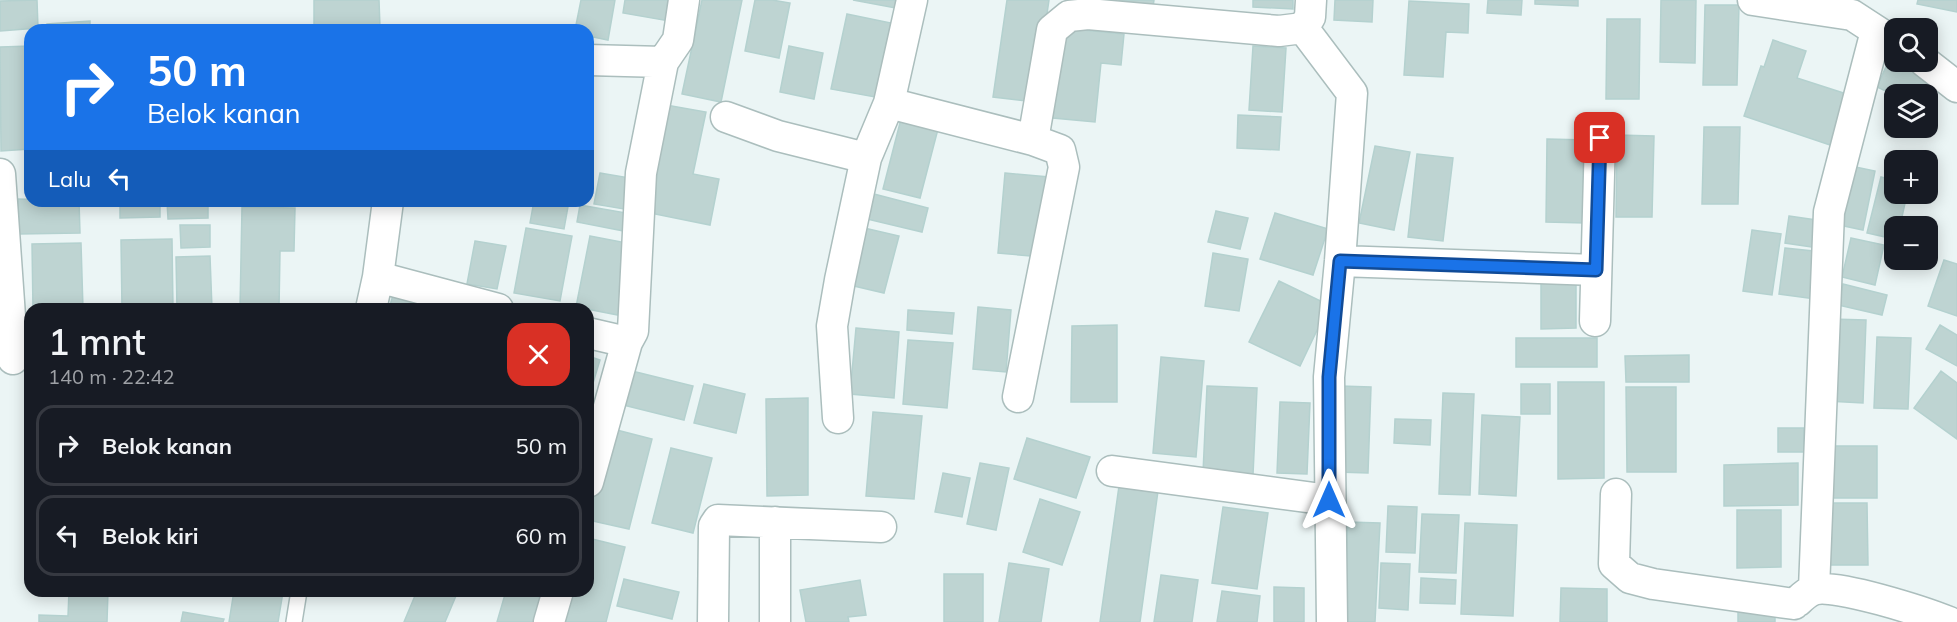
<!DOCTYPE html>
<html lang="id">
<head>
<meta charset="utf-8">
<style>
	body { margin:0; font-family:Mulish,sans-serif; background:#20242c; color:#f1f3f6; height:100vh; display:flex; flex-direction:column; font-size:22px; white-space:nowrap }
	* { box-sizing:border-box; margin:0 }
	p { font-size:20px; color:#9ea1a6 }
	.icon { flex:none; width:33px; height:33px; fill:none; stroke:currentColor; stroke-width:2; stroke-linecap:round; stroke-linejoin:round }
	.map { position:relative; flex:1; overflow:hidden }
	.panel { position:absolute; left:24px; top:303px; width:570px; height:294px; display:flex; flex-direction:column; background:#171b24; border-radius:18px; box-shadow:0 3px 15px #0003 }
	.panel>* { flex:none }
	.hud { position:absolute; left:24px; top:24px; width:570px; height:183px; border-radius:18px; box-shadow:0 3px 15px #0003; background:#1a73e8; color:#fff; overflow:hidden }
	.controls { position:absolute; left:1884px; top:18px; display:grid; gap:12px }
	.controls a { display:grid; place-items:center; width:54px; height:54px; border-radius:12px; background:#171b24; box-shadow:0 3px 15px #0003; font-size:30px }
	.pin { position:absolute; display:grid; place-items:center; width:51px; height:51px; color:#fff; margin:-26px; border-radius:12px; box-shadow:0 3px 9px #0006 }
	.me { position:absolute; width:66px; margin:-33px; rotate:0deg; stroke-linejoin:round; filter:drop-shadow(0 0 4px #0008) }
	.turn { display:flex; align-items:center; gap:21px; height:126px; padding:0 24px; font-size:27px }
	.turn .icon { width:78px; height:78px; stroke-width:2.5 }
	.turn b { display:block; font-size:42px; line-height:51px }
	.then { display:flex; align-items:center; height:57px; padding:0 24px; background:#0003; gap:12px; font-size:22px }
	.round { display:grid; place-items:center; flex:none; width:63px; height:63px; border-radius:18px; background:#20242c }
	.summary { display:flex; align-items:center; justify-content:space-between; height:102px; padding:0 24px }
	h1 { font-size:36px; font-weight:600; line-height:45px }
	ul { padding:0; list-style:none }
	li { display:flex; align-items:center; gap:18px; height:81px; margin:0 12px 9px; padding:0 12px; border:3px solid #363941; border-radius:18px }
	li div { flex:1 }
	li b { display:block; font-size:22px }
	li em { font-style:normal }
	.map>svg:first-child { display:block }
	.building { fill:#bed4d2; stroke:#b4d1cf; stroke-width:1.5 }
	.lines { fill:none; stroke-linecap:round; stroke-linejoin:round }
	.service-casing { stroke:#abbebd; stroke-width:18 }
	.minor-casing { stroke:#abbebd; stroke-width:33 }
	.service { stroke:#fff; stroke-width:15 }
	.minor { stroke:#fff; stroke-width:30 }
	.route-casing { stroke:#114b97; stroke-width:15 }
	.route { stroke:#1a73e8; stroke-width:10 }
</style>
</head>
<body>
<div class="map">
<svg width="1957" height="622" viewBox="0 0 1957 622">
	<rect width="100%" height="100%" fill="#ebf5f5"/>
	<path class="building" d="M37,0L38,28L0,31V1Z
		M314,0H379L380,28L314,29Z
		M581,0H615L608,40L588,36V30H575Z
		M625,0H672L669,21L623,13Z
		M702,0H742L721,102L682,94Z
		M755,0H772L790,3L779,58L745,51Z
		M853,0H908L906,10Z
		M1007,0H1049L1034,102L993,97Z
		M1119,0H1154L1153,7L1119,2Z
		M1253,0H1293V9L1253,7Z
		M1335,0H1373L1372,22L1334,20Z
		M1488,0H1522L1521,15L1487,13Z
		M1535,0H1578V6L1535,4Z
		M1661,0H1696L1695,63L1660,62Z
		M1918,0H1957V12L1917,4Z
		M1409,1L1469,4L1468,33L1446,32L1443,77L1404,75Z
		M1705,5H1739L1737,85H1703Z
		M847,14L891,23L875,97L831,89Z
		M1607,19H1640L1639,99H1606Z
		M90,21V30H47V24Z
		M1062,28L1124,34L1121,65L1101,63L1095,122L1053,118Z
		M1773,40L1806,51L1797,78L1856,97L1839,148L1744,116L1761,66L1764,67Z
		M30,46V149L1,151L0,47Z
		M789,46L823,53L814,99L780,92Z
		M1253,46L1286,48L1282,112L1249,110Z
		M1892,53L1894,55V62H1910L1938,74L1928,98V94L1894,95L1877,87Z
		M666,105L706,112L693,174L719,179L710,225L645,212Z
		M1238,115L1281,117L1279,150L1237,148Z
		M901,119L938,129L920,198L883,189Z
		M1704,127H1740L1738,204H1702Z
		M1617,135L1654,136L1652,217H1616Z
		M1547,139L1587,140L1585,223L1546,222Z
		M1375,146L1410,152L1394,230L1359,223Z
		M1417,154L1453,158L1443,241L1408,237Z
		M1846,165L1875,171L1863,230L1834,224Z
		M600,173L630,178L624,209L594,204Z
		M1005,173L1049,177L1042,257L998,253Z
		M1881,177L1894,180V194H1907L1900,226H1894V239L1867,233Z
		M874,194L928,208L922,232L867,219Z
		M18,199L79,201L80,233L19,234Z
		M120,201H160V217L120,218Z
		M167,201H208V218L168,219Z
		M534,201H569L564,229L530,223Z
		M580,205L632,214L629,232L577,222Z
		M242,207L295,208L294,251H280L279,309H240Z
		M1216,211L1248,218L1240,249L1208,242Z
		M1275,213L1328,229L1313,275L1260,259Z
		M1789,216L1823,221L1818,248L1785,243Z
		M180,225H210V247L181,248Z
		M860,227L899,236L884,293L845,284Z
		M526,228L572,236L560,301L514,293Z
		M1752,230L1781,234L1772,295L1743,291Z
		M590,236L632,244L618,315L576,307Z
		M1851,238L1884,245L1875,285L1842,277Z
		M172,239L173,309H122L121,240Z
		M475,241L506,246L497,289L467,284Z
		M81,243L83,309H33L32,244Z
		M1785,248L1823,252L1815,299L1779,294Z
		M1213,253L1248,259L1239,311L1205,306Z
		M210,256L212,309H177L176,257Z
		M1944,260L1957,264V316L1928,306Z
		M1541,280H1576V328L1541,329Z
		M1279,281L1329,305L1300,366L1249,342Z
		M1843,284L1887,295L1882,315L1838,305Z
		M395,288L434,298L431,309H389Z
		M978,307L1011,310L1006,372L973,369Z
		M908,310L954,313L952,334L907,330Z
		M1831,319L1866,320L1863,403L1827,401Z
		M1117,325V402H1071L1072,326Z
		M1940,325L1957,335V366L1926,349Z
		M856,328L899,332L894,398L850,394Z
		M1877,337L1911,338L1908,409L1874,408Z
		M1516,338H1597V367H1516Z
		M908,340L953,343L947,408L903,404Z
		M1689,355V382H1626L1625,356Z
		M588,356L600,360L590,393L588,392Z
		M1161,357L1204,361L1196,457L1153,453Z
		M628,370L693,386L684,420L619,404Z
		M1941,371L1957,383V439L1914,408Z
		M1558,382H1604V478L1558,479Z
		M704,384L745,394L736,433L694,423Z
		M1521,384H1550V414H1521Z
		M1207,386L1257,388L1253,475L1203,473Z
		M1340,386L1371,387L1368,473L1337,472Z
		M1626,387H1676V472H1627Z
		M1443,393L1474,394L1470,495L1439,494Z
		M808,398V495L767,496L766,399Z
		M1280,402L1310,403L1307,474L1277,473Z
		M873,412L922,416L914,499L866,496Z
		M1482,415L1520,417L1516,496L1479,494Z
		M1395,419L1431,420L1430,445L1394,443Z
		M609,428L652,439L629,529L588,520V513Z
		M1778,428H1804V452H1778Z
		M1027,438L1090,457L1076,498L1014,479Z
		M1831,446H1877V498H1831Z
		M671,448L712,458L693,533L652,523Z
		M980,463L1009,468L996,530L967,524Z
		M1798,463V505L1724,506V465Z
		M943,473L970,478L962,517L935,512Z
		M1119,486L1158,491L1140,622H1100Z
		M1040,499L1080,512L1062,565L1023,552Z
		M1828,503H1867L1868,565H1829Z
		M1388,506L1417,507L1415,553L1386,552Z
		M1223,507L1268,513L1257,589L1212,583Z
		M1737,510H1781V567L1737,568Z
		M1422,514L1459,515L1456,573L1419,572Z
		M1348,522L1380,523L1375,622H1343Z
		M1465,523L1517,525L1513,616L1461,614Z
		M588,538L625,547L606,622H559L566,591H588Z
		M1009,563L1049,569L1041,622H999Z
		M1381,563L1410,564L1408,610L1379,608Z
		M944,574H983V622H944Z
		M1161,575L1198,580L1192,622H1154Z
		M1421,578L1456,580L1455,604L1420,603Z
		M624,579L679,592L672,619L617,606Z
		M860,580L866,615L848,617L849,622H806L800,590Z
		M1274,587L1304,588V622H1274Z
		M1561,588L1607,589V622H1560Z
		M69,591H108L107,622H39V615L68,616Z
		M234,591L283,592L278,622H229Z
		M417,591H458L445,622H404Z
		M506,591H519L546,599L539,622H497Z
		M1222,591L1260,596L1257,622H1217Z
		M1738,608H1775V622H1738Z
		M183,612L224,619L223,622H181Z"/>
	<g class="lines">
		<g class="service-casing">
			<path id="service" d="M294,622L299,591"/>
		</g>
		<g class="minor-casing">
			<path id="minor" d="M1753,0L1852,15L1892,41
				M1303,28L1352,93L1340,261L1329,377L1332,622
				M588,60L663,62
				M1925,62L1957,87
				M889,103L1033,140L1060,150L1064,167L1018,397
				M726,117L778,136L866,158
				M1033,140L1052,30L1069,16L1088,14L1279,31L1303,28L1310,17L1311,0
				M0,174L13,359
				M1340,261L1596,270
				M378,277L498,309
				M371,309L378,277L388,201
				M1595,321L1600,138
				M588,333L627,342
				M838,418L832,326L840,280L866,158L889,103L912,0
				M1112,471L1329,500
				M588,482L627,342L633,331L641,173L663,62L678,40L684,0
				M1616,494L1614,564L1630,578L1653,584L1794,604
				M1814,589L1829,212L1876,31
				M1798,601C1802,597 1808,592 1813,590C1833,582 1927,613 1949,622
				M549,622L558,591
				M713,622L714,526L718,520L881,527
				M775,622V522"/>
		</g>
		<use href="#service" class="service"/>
		<use href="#minor" class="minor"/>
	</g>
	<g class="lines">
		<g class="route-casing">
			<path id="route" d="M1329,500V377L1340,261L1596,270L1600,138"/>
		</g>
		<use href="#route" class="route"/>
	</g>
</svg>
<div class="controls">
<a><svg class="icon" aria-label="search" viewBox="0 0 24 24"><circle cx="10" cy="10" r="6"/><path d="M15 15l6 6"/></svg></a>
<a><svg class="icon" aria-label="layers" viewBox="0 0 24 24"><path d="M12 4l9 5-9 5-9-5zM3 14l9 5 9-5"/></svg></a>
<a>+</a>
<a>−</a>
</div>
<div class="pin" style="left:1600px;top:138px;background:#d93025"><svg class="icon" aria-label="arrive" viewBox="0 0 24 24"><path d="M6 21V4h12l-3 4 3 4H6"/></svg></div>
<svg class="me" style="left:1329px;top:500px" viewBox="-20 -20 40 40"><path d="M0-17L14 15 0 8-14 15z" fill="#1a73e8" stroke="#fff" stroke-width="4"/></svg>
<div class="hud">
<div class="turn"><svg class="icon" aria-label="right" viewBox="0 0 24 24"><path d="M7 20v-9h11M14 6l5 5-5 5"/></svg><div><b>50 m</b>Belok kanan</div></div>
<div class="then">Lalu<svg class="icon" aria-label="left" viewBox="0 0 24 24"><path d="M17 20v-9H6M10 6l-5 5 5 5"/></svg></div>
</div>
<section class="panel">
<div class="summary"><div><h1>1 mnt</h1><p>140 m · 22:42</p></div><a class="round" style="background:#d93025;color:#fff"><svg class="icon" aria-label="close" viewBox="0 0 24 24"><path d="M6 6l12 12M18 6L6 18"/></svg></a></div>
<ul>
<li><svg class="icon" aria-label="right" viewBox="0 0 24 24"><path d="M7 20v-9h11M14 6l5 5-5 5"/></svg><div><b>Belok kanan</b></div><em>50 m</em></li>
<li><svg class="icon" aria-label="left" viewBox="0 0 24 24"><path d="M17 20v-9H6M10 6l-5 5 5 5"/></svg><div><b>Belok kiri</b></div><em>60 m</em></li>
</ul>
</section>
</div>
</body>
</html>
